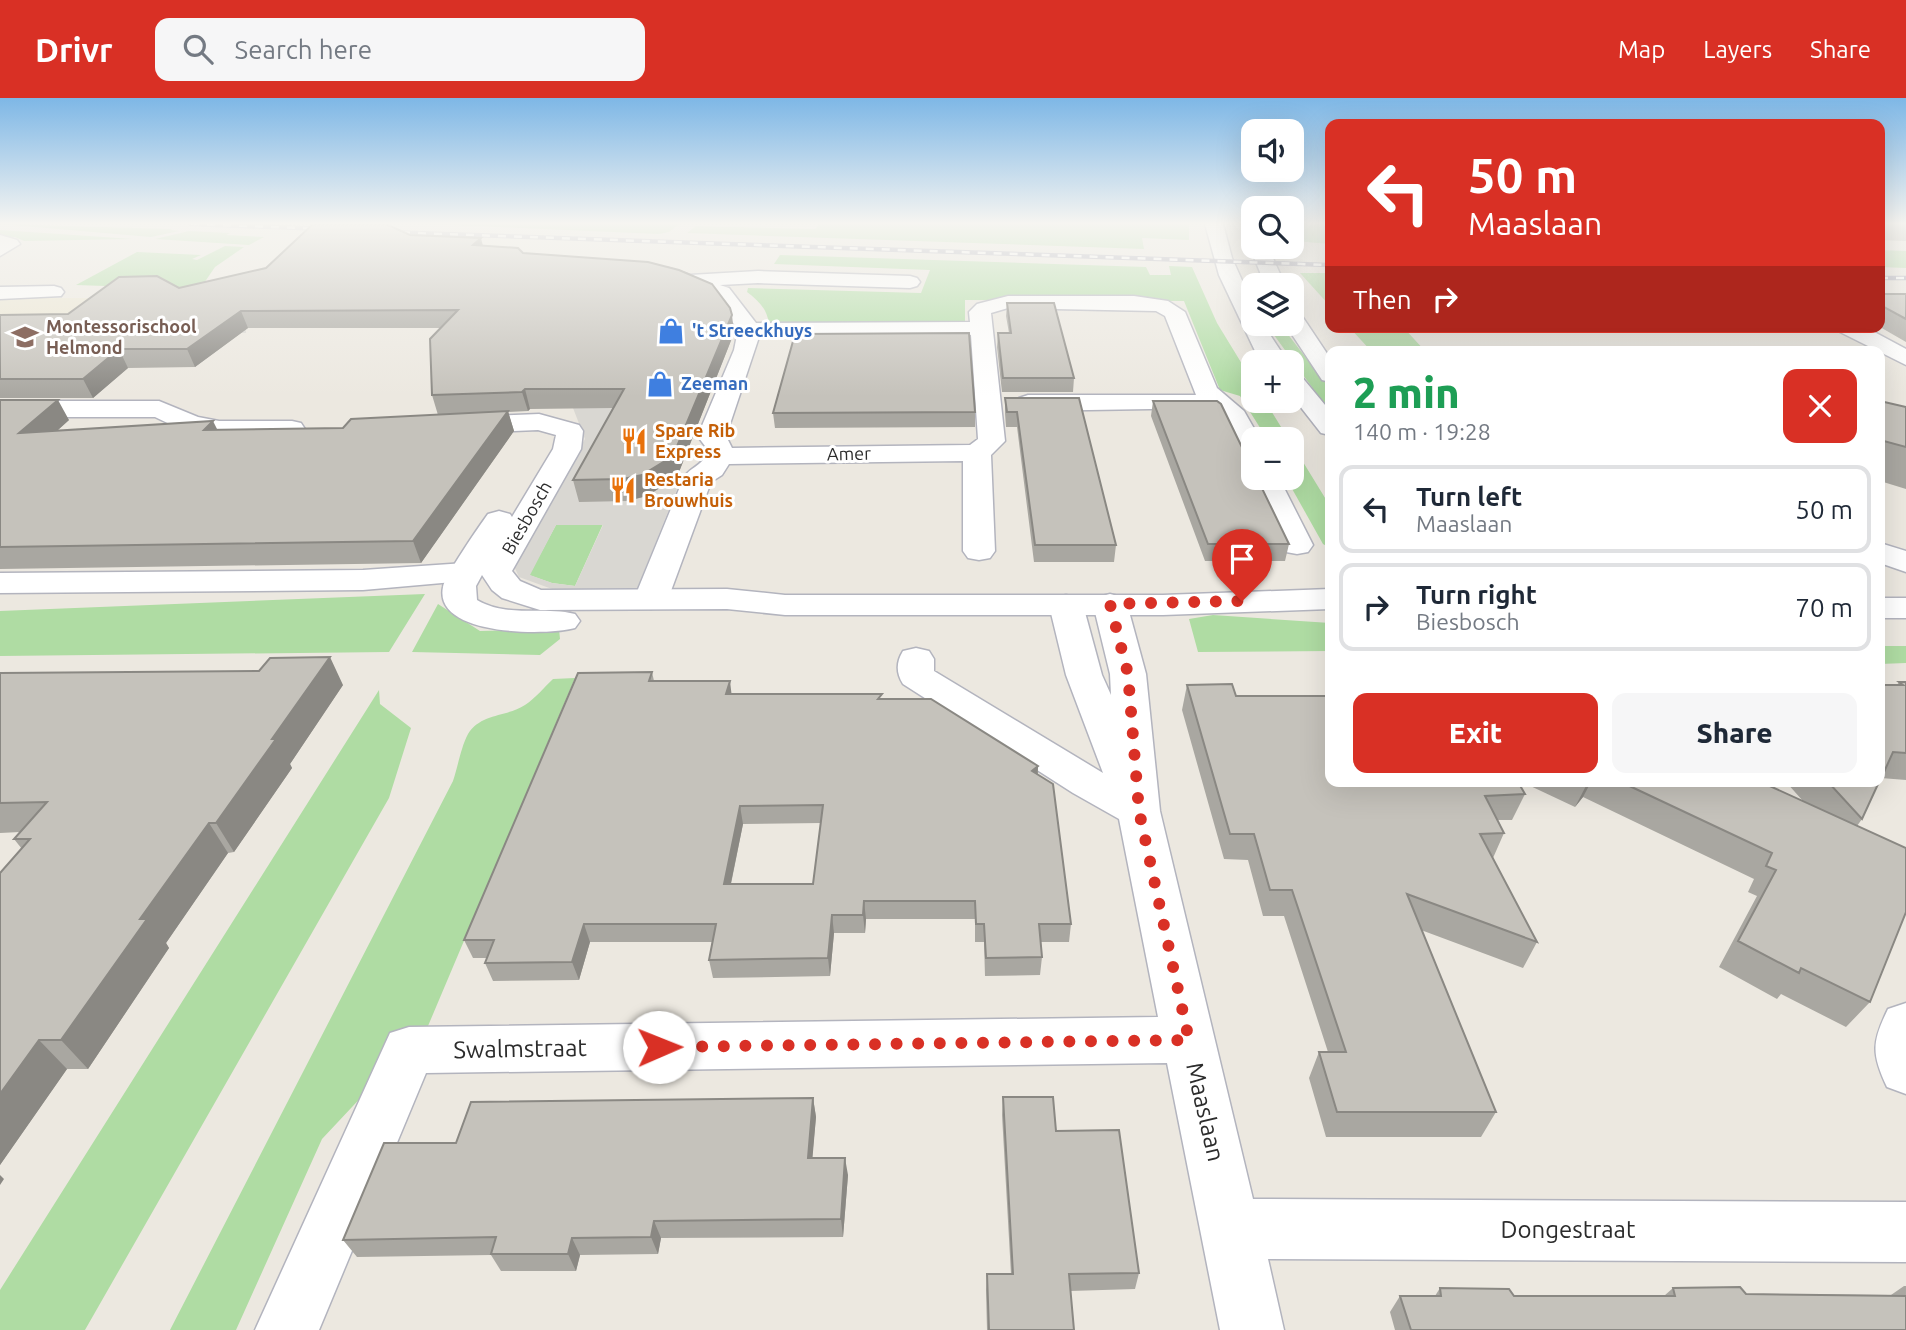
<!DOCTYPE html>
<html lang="en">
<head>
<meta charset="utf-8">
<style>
	body { margin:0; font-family:Ubuntu,sans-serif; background:#f6f6f7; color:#1f2937; height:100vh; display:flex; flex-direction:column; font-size:26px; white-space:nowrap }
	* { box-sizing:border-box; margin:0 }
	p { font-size:23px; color:#747a83 }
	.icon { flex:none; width:38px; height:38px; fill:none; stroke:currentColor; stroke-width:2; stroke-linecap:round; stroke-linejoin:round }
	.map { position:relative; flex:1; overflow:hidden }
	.drawer { position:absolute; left:1325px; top:248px; width:560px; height:441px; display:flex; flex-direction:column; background:#fff; border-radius:14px; box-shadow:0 7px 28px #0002 }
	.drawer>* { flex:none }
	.banner { position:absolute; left:1325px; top:21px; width:560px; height:214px; border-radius:14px; box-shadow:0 7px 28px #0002; background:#d93025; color:#fff; overflow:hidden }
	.tools { position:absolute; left:1241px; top:21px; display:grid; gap:14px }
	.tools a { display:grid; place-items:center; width:63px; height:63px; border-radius:14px; background:#fff; box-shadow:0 7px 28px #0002; font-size:35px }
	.pin { position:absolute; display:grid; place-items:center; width:60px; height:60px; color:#fff; margin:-72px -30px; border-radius:50% 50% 50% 0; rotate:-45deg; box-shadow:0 0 7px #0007 }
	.pin .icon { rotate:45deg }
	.me { position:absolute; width:77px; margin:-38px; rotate:89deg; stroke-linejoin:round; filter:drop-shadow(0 0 5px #0008) }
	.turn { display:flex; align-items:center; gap:24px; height:147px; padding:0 28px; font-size:32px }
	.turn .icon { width:91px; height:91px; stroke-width:2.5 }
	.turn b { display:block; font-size:49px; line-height:60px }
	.then { display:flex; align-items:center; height:66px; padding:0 28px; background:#0003; gap:14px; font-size:26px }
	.round { display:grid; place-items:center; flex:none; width:74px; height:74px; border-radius:14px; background:#f6f6f7 }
	.overview { display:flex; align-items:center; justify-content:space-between; height:119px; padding:0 28px }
	h1 { font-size:42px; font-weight:800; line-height:52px; color:#1e9e55 }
	.cta { display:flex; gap:14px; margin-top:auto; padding:14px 28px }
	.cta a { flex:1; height:80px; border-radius:14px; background:#d93025; color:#fff; font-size:28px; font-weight:800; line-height:80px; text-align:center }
	.cta a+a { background:#f6f6f7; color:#1f2937 }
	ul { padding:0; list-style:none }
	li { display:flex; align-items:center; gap:21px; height:88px; margin:0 14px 10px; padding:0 14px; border:4px solid #e0e1e3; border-radius:14px }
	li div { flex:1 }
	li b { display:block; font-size:26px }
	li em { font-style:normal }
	header { display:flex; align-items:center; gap:42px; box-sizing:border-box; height:98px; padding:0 35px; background:#d93025; color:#fff }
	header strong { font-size:33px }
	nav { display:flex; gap:38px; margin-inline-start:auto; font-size:24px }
	.search { width:490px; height:63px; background:#f6f6f7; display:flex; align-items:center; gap:18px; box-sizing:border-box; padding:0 24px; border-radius:14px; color:#747a83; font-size:26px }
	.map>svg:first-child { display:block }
	.education { fill:#ebe6d2 }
	.green { fill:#afdca3 }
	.plaza { fill:#d9d7d2; fill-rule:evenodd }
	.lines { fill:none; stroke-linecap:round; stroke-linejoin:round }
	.minor-casing { stroke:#b3b4be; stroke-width:3 }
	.tertiary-casing { stroke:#b3b4be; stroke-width:3 }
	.minor { fill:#fff; fill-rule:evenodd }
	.tertiary { fill:#fff; fill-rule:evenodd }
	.rail-casing { stroke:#a3a3b4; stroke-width:4.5 }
	.rail { stroke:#fff; stroke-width:2.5; stroke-dasharray:8; stroke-linecap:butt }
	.wall { fill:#a9a7a1; fill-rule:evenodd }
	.shaded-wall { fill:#8a8883 }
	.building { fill:#c5c2bb; stroke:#8a8883; stroke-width:2; fill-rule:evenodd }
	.route { stroke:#d93025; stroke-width:12; stroke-dasharray:0 21.6 }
	.labels { text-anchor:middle; stroke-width:6; stroke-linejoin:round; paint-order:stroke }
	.far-education-label { font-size:18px; font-weight:bold; fill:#785e54; stroke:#fff; text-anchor:start }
	.far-shop-label { font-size:18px; font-weight:bold; fill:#366cbe; stroke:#fff; text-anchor:start }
	.far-food-label { font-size:18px; font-weight:bold; fill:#c56008; stroke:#fff; text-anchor:start }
	.far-street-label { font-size:18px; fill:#2c2c2c; stroke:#fff }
	.near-street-label { font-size:24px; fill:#2c2c2c; stroke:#fff }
</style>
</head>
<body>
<header>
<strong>Drivr</strong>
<div class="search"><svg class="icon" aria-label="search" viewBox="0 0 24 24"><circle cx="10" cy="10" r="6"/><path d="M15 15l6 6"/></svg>Search here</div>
<nav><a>Map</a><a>Layers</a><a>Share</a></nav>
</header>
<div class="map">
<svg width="1906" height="1232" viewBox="0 0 1906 1232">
	<rect width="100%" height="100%" fill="#ece8e0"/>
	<path class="education" d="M0,200H100L0,279Z"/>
	<path class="green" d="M0,126L172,131L171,132L179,133L151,139Z
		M426,126H679L669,134L659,136Z
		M819,126H1189V142L1142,140L1144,151L687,135L696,128L815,131Z
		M1297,126H1326L1330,132V146L1295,143Z
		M0,132L133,141L24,143L15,139H0Z
		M189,133L230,135L226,137L264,139L249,147L155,141Z
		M225,148L244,149L215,169L202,188L163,190L76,187L137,154L201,157L192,161L197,162Z
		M1880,152L1906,153V170L1880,169Z
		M780,157L1146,169L1150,177H1171L1169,168L1192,169L1217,225L1253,284V303H1265L1286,337L1264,336L1240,298L1220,292L1184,203L965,202V224L769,226C767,211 759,203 747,194L748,190L921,195L930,172L774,166Z
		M1300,175H1330V208Z
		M1266,226H1280L1330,291V314Z
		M1349,229H1403L1426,254H1372Z
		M1292,346L1330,408V450L1323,446L1286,380H1292Z
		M603,426L575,488L552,485L529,477L556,427Z
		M425,496L389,554L0,558V513Z
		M438,506L480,533L559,531L560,541L540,557L412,554Z
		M1213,517L1330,525V553L1198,554L1189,521Z
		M1880,548H1906V565L1880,566Z
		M575,580L428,928L322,1041L236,1232H170L453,683C458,668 461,649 468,636C481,615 507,619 525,607C536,600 544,589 553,581Z
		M379,592L380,606L411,630L389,700L85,1232H0V1192Z"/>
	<path class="plaza" d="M261,185L293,196L546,195L585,197L630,208L646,220L651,236L646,249L654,260L591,381L598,385L586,390L592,398L607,403H627L647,398L660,389L679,386L635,496L563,495L519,479L513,466L585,341L573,310L614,245H503L534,206L267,207L247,211L236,217L239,223L251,224L246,227V235H188L217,207L231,187ZM556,427H603L575,488L552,485L530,477Z"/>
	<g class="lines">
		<g class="minor-casing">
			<path id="minor" d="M0,137L17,142L20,146L0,158Z
				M668,170L690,177L758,173L910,178L917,180L920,184L917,188L910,190L758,185L720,187L729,190L756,225L970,224L969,214L977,206L1008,198H1134L1168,203L1185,214L1217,290L1244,313L1260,341H1253V363L1243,361L1224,322L1211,310L1028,313L1019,310L1015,305L1019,300L1028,297H1196L1165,218L1156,213L1008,210L991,215L1005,343L991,357L995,453L990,460L979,462L968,460L963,453V363L729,366L722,377L711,384L668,501L663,508L651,511L639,508L634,501L684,379C690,370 700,368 706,358L705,348L699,340L701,330L734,252L738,232L715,198L661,180L658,176L661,172ZM971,237L978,341L970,347L732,350L726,338L759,239Z
				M54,188L61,190L64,194L61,198L0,201V189Z
				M1837,229H1865L1906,251V267L1840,234Z
				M1253,377V380H1279L1313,447L1308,454L1297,456L1286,454L1251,380Z
				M1880,445L1906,453V474L1880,465Z
				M465,465L476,468L481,475L476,482L363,492L0,495V475L363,472Z
				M1110,496L1122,499L1127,506L1146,576L1160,713L1253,1101L1906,1104V1164L1268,1161L1284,1232H1220L1167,965L426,975L319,1232H255L390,935L409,929L1158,919L1119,721L1073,695L903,586C896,575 896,564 903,553L916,550L929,553L934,561V573L1103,675L1066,577L1049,507L1054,500L1066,497L1078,500L1083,507L1102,577L1111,597L1110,576L1093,506L1098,499Z
				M1906,905V996L1887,989C1871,955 1872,944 1888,911Z"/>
		</g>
		<g class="tertiary-casing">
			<path id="tertiary" d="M1205,126H1223L1232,160L1253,207V226H1263L1288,264H1264L1256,255L1219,177Z
				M1252,145L1253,149H1268L1285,187H1265L1250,149Z
				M1292,214L1300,215L1330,260V284L1322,282L1285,226H1292Z
				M1292,276L1301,278L1330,313V337L1321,335L1292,298Z
				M0,303H159L198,319L219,323H292L301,325L305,331L301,337L292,339H219L182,332L155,319H0Z
				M539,316L579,327L583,333L581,351L512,473L520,483L541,492L727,491L785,497H1163L1330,491V511L1163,517H785L727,511L540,512L502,500L492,492L482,477L476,488L477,502C508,520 542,508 575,516L580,523L575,530C546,538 433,538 443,489C444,479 480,427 488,416L499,413L510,416L512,419L553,351L556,337L538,332L460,335L451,333L447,327L451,321L460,319Z
				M1880,500H1906V520H1880Z"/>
		</g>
		<use href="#minor" class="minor"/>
		<use href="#tertiary" class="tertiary"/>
		<g class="rail-casing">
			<path id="rail" d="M191,126L327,131
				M386,134L1330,167
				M1880,180H1906"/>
		</g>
		<use href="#rail" class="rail"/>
	</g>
	<path class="wall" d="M1880,126H1906V143L1880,142Z
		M410,137L483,147L523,155L734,235L677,379L647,398L627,403L579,404L573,382L613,310L530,311L528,313L508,314L514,333L421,465L0,471V302L69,322L57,333L343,330L438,317L432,297L441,230H248L195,269L128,270L93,300H0V217L68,216Z
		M1880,196H1906V244L1880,229Z
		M1007,205L1074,280L1073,294H1002L997,249L998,235H1009L1006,218Z
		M1005,300H1079L1116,447L1114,464H1034L1017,329H1006L1005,315Z
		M1153,303L1289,446L1285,463H1205L1151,318Z
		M1880,303L1906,309V391L1880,383Z
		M975,314V329L775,330L773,315Z
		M652,574L654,583L732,596L882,601L1038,668V677L1071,826L1069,844H1040L1042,859L1040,877L985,878L984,844H975V821H866L865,835H834L830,878L713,880L709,862L712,844H590L579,882L493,883L485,865L487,860H473L464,842ZM821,725L813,786H731L743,726Z
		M0,575L343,587L290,666L292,670L234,754L228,755L166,845L169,850L88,971H67L0,1067L22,751L14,741L20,734L0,735Z
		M1899,584H1906V682L1881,680L1897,587Z
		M1187,587L1236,598L1525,696L1512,722H1498L1504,735L1493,760L1537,844L1523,870L1421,832L1496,1014L1481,1039H1326L1309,980L1319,954H1328L1284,818H1263L1248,762L1224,761L1182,612Z
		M1522,684H1761L1803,703L1786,684H1879L1862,721L1857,728L1870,904L1846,929L1781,896L1777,901L1719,869L1757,798L1748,794L1754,781L1583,699L1575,709Z
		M1003,999L1056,1033L1139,1175L1135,1191L1070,1193L1074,1232H987L986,1192L987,1176H1011L1002,1017Z
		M813,1000L816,1019L812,1060L848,1077L843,1139L661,1140L658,1156L580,1157L576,1173H501L491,1157L357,1159L343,1142L456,1045Z
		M1904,1188H1906V1232H1395L1390,1214L1400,1198H1435L1440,1190L1514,1198H1664L1673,1190L1746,1196L1891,1197Z"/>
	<path class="shaded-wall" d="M481,140L485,156L473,147Z
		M241,213L248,230L195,269L187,251Z
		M732,217L734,235L677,379L647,398L627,403L623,381Z
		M119,251L128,270L93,300L83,281Z
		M525,291L530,311L528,313L522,294Z
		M58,302L69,322L31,356L19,335Z
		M508,313L514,333L421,465L413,443Z
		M213,323L223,343L204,332Z
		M330,559L343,587L290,666L292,670L234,754L216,725L272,641Z
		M730,583L732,600L726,596Z
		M1038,668L1037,686L1032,673Z
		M1588,684H1591L1583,699L1575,709Z
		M740,708L743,726L727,804L724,786Z
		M209,725L228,755L166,845L169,850L88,971L61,942L140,821Z
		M864,803L866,821L865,835L863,817Z
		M832,817L834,835L830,878L828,860Z
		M584,826L590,844L579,882L572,864Z
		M39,942L67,971L0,1067V996Z
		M813,1000L816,1019L811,1077L808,1060Z
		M845,1060L848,1077L843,1139L841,1121Z
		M0,1077L4,1081L0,1087Z
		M654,1123L661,1140L658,1156L651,1139Z
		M572,1140L580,1157L576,1173L568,1156Z"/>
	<path class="building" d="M313,126H386L410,137L481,140L473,147L518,150L523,155L648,164L679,172L712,186L730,210L732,217L673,358L642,377L623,381L573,382L624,291H525L522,294L432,297L430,241L458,212L241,213L187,251H119L83,281H0V217L68,216L119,179L157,178L179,190L266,170Z
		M1880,196H1906V221L1880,207Z
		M1007,205H1054L1074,280H1003L998,235H1011Z
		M969,235L975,314L773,315L795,236Z
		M1005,300H1079L1116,447H1035L1017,314H1007Z
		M0,302H58L19,335L213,323L204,332L343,330L351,321L508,313L413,443L0,449Z
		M1153,303H1217L1221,306L1253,372V380H1257L1289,446H1208Z
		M1880,303L1906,309V349L1880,342Z
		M330,559L272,641H276L216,725H209L140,821H147L61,942H39L0,996V775L30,741H14L47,704L0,705V575L259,573L270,560Z
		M652,574L649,583H730L726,596H882L878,601H931L1038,668L1032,673L1053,686L1071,826H1039L1042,859L986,860L984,826H976L975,803H864L863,817H832L828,860L709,862L716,826H584L572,864L485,865L494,842H464L578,575ZM823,707L813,786H724L740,708Z
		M1899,584H1906V655L1893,654L1880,683V587H1903Z
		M1232,586L1236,598H1330V684H1518L1525,696L1485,698L1504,735L1480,736L1537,844L1407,796L1496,1014H1337L1319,954H1346L1292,792H1270L1254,736H1230L1187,587Z
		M1621,684H1761L1906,750V814L1870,904L1801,870L1799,875L1738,843L1776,772L1766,768L1772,755Z
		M1828,684H1879L1862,721Z
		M1003,999H1053L1056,1033L1119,1032L1139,1175L1069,1176L1074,1232H989L987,1176H1013Z
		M813,1000L808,1060H845L841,1121L654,1123L651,1139L572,1140L568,1156H491L496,1139L343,1142L384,1045H456L471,1004Z
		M1740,1189L1746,1196L1906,1198V1232H1411L1400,1198H1441L1440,1190L1509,1191L1514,1198H1675L1673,1190Z"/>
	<linearGradient id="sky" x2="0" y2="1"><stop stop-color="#7eb7e6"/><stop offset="0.42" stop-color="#f6f5f1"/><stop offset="1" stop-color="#f6f5f1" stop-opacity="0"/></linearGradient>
	<rect width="1906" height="298" fill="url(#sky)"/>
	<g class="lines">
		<path class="route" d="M659,949L1189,942L1139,713L1128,576L1110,506L1242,503"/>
	</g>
	<defs>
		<g id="shop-bare" transform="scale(2.1)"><path d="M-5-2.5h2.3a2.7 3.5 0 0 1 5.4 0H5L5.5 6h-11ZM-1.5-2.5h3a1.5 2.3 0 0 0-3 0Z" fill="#3f7fe0" stroke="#fff" stroke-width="2.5" paint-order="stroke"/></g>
		<g id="school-bare" transform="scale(2.1)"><path d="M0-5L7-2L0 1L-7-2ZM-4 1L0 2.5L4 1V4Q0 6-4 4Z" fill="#8d6e63" stroke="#fff" stroke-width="2.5" paint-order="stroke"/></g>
		<g id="restaurant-bare" transform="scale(2.1)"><path d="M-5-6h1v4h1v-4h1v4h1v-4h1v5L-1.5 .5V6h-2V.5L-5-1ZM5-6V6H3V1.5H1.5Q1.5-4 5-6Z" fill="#e8710a" stroke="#fff" stroke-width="2.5" paint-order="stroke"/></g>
	</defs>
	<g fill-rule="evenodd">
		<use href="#shop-bare" x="671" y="233"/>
		<use href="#school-bare" x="25" y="239"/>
		<use href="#shop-bare" x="660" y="286"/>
		<use href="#restaurant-bare" x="634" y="343"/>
		<use href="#restaurant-bare" x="623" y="392"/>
	</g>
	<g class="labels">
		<g class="far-education-label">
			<text x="46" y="235">Montessorischool<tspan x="46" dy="21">Helmond</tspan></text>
		</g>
		<g class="far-shop-label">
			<text x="692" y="239">'t Streeckhuys</text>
			<text x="681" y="292">Zeeman</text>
		</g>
		<g class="far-food-label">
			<text x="655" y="339">Spare Rib<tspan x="655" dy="21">Express</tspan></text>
			<text x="644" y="388">Restaria<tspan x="644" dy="21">Brouwhuis</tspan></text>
		</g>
		<g class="far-street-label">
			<text transform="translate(849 356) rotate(-1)" y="6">Amer</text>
			<text transform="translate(527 420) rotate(-60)" y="6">Biesbosch</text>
		</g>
		<g class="near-street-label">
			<text transform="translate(520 951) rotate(-1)" y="8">Swalmstraat</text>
			<text transform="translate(1205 1014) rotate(77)" y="8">Maaslaan</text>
			<text x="1568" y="1140">Dongestraat</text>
		</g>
	</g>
</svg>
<div class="tools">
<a><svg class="icon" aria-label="sound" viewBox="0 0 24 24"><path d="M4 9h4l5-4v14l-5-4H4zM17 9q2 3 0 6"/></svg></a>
<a><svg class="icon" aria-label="search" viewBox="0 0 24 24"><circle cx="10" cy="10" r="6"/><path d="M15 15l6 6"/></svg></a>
<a><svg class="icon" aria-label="layers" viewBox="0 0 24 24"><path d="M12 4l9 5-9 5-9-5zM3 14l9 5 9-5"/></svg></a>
<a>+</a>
<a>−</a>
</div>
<div class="pin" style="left:1242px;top:503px;background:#d93025"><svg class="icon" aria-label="arrive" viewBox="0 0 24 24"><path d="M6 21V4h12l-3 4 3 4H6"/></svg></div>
<svg class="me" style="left:659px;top:949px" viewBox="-20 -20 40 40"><circle r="19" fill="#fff"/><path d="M0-13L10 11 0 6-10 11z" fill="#d93025"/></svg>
<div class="banner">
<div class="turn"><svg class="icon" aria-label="left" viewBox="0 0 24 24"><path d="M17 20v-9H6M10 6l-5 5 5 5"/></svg><div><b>50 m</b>Maaslaan</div></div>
<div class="then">Then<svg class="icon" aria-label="right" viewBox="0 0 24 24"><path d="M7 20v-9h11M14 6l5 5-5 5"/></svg></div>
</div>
<section class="drawer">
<div class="overview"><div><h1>2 min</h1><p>140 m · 19:28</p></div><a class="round" style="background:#d93025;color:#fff"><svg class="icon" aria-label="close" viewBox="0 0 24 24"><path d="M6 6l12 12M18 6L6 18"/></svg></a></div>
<ul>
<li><svg class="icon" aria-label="left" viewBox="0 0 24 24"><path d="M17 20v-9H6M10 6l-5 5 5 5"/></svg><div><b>Turn left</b><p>Maaslaan</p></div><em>50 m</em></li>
<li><svg class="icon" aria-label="right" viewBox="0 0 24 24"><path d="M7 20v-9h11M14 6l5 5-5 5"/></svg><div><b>Turn right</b><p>Biesbosch</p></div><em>70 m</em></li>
</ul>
<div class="cta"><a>Exit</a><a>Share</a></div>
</section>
</div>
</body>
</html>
